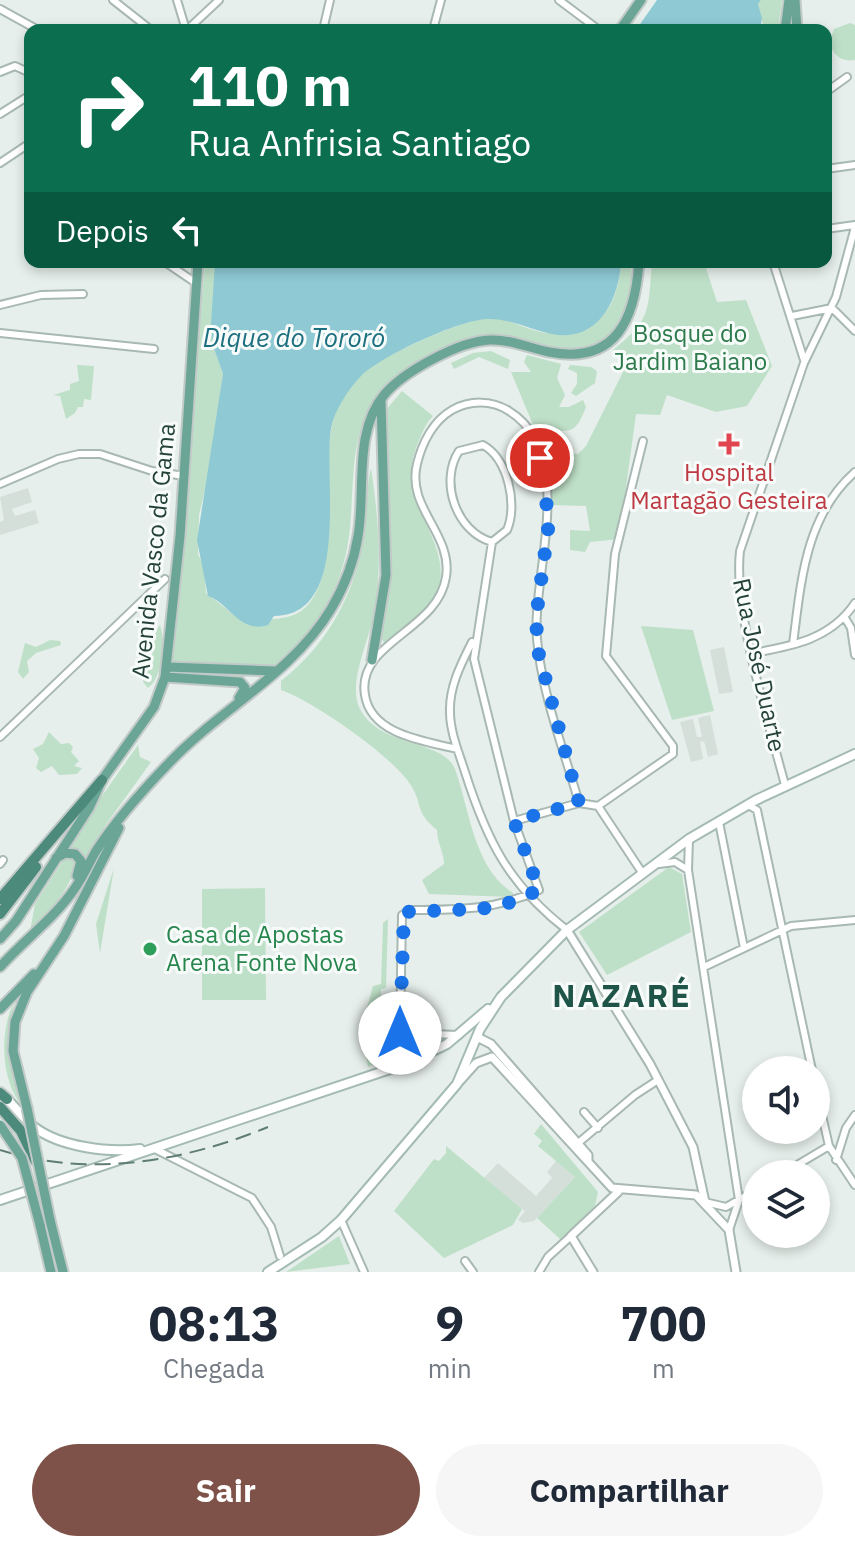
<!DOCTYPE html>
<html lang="pt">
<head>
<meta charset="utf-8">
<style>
	body { margin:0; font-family:"IBM Plex Sans",sans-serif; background:#f6f6f7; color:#1f2937; height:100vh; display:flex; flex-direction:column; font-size:30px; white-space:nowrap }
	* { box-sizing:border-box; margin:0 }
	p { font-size:26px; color:#747a83 }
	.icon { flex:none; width:44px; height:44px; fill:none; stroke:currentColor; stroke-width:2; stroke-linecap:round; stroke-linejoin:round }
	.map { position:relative; height:1272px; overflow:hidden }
	.details { display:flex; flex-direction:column; background:#fff; flex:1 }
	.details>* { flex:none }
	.hud { position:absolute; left:24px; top:24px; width:808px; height:244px; border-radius:16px; box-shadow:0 4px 12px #0003; background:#0b6e4f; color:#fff; overflow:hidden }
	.buttons { position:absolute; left:742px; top:1056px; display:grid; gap:16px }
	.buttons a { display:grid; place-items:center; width:88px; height:88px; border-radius:50%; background:#fff; box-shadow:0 4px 12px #0003; font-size:40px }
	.pin { position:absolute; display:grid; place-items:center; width:68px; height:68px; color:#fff; margin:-34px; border:4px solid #fff; border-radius:50%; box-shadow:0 2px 8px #0007 }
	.me { position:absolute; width:88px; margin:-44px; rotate:0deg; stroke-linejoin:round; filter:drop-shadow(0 0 6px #0008) }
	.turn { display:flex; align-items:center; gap:28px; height:168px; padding:0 32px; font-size:36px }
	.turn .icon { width:104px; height:104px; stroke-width:2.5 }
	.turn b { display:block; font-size:56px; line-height:68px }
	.then { display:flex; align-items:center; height:76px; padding:0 32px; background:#0003; gap:16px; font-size:30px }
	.eta { display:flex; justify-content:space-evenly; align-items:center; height:136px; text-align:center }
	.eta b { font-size:48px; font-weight:800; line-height:56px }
	.cta { display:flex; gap:16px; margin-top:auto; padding:16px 32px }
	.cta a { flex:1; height:92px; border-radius:48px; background:#7f5249; color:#fff; font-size:32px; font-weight:800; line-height:92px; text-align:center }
	.cta a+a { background:#f6f6f7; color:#1f2937 }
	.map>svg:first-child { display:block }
	.built { fill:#d4dfda }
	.green { fill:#bfe0c8 }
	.water { fill:#8ec9d4 }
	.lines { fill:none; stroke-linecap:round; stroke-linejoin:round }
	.minor-casing { stroke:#a8b8b2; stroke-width:10 }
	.tertiary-casing { stroke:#a8b8b2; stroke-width:11 }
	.secondary-casing { stroke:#a4bbb3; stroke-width:12 }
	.primary-casing { stroke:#c2cac8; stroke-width:13 }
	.trunk-casing { stroke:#c2cac8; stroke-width:14 }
	.minor { stroke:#fff; stroke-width:6 }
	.tertiary { stroke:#fff; stroke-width:7 }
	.secondary { stroke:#fff; stroke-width:8 }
	.primary { stroke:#6aa596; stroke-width:9 }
	.trunk { stroke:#4c8a7c; stroke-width:10 }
	.rail { stroke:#5f7d75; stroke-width:2; stroke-dasharray:16 8; stroke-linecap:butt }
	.primary-bridge-casing { stroke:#c2cac8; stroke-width:13; stroke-linecap:butt }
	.primary-bridge { stroke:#6aa596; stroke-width:9 }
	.route { stroke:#1a73e8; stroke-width:14; stroke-dasharray:0 25.2 }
	.health-dot { fill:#e0444e; stroke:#f7fbf9; stroke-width:3 }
	.leisure-dot { fill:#2e9e5b; stroke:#f7fbf9; stroke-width:3 }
	.labels { text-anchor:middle; stroke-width:6; stroke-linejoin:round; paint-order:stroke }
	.park-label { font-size:24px; fill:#2d7a4b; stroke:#f7fbf9 }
	.health-label { font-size:24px; fill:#be3a42; stroke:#f7fbf9 }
	.street-label { font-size:24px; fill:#24423a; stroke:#f7fbf9 }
	.leisure-label { font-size:24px; fill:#27864d; stroke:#f7fbf9; text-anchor:start }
	.water-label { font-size:26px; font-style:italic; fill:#1c6f80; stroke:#f7fbf9 }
	.district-label { font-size:32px; font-weight:bold; letter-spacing:2px; fill:#1f5548; stroke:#f7fbf9 }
</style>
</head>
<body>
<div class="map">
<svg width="855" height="1272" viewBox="0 0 855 1272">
	<rect width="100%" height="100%" fill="#e6efeb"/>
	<path class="built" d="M28,488L32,502L12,509L15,516L35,510L39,523L0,535V522L4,520L0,497Z
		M724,647L733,692L719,694L710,650Z
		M710,715L718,754L708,757L704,741L700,742L703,759L691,762L680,722L693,719L697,737H702L698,718Z
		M556,1161L575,1177L534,1221L523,1223L518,1220L525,1211L483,1179L498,1163L536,1196L552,1178L547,1172Z"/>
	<path class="green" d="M761,0H782L778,30H760L763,24L758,4Z
		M850,23L855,25V60C841,62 835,56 829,44L834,29Z
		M205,262H215L213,346L223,374L209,473L199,515L198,554L204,567L206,593L243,622C257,619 279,620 291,616C349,597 318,464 334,417C340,400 355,379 369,368C389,353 461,321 486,318C509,316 529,333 551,333C600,334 618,307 621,262H631C631,275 634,292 631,305C624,331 592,352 566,353C538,354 509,337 482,340C470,341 404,374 393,382C339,423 360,499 345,558C332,610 304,643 264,676L176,670L171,665Z
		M652,262H704L717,302L746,300L772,366L747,406L716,412L667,395L660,415L636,414L619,539L590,542L585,552L570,550V530L590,531L586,506L550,505L541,444L511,372H531L524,362L527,355L561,364L557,378L565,395L559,407H569L583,400L586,407C579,424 576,434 555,430L563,452L578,454L586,446L627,364L613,350C652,319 648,310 652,262Z
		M491,351L510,360L508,369L479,357L454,369L451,363L473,353Z
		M77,365L94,366L91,400L84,399L83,407H78L75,413L66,419L60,396L53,395L70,390V384L79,381Z
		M570,365L591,367L597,371L595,383L576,396L571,393L577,384V373L568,369Z
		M402,391L433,416C424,425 421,436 416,448C394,509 463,545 433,603C425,618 400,632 386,644L381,639L391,568L386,410Z
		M371,468C378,515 383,567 374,614C369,641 347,684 360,709C380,748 443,739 455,769C470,810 473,867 513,893V897L429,894L422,880L444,864C444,852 437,843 437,830C413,810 424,805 410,784C392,756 313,701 281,690V681C331,642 359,586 366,523C368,504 366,486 371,468Z
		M160,625C166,642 163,677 148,688L143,682C145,673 150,664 152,656C154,643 151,637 160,625Z
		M641,626L693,630L714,711L672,720Z
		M50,640L60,641L61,645L36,653L27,661L29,672L23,679L18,672L25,643L36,647Z
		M49,732L61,744L69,743L73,747L71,752L79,761L74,766L82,768L77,774L59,775L52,766L41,772L36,768L39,758L33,749L43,744Z
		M138,745L140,757L151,762L105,826L85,864L78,850L65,848Z
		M66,856L77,860C71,890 51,909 30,931L35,904Z
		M669,867L682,874L691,932L607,975L579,932Z
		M114,868L100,953L96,924Z
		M265,888L266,1000H202V889Z
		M388,919L386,988L381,989V1015H365L373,986L381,984L383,923Z
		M15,1000C4,1037 11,1065 19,1102C0,1075 0,1027 15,1000Z
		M406,1046L409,1049L368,1067L365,1050Z
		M541,1124L598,1192L595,1206L561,1240L537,1218L575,1177L538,1146L542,1141L534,1134Z
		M446,1146L522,1209L513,1225L444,1258L394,1211L434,1159L439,1161L446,1153Z
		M339,1236L350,1264L286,1272Z"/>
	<path class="water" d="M657,0H761L758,4L762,18L760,30H636Z
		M215,262H621C619,300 598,343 552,334C531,330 510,318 487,319C459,320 381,356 361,376C348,390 335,409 331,428C323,478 352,616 274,616L268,625C240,634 229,603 208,596L197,540L223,374L213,346L211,324Z"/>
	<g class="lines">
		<g class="minor-casing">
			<path id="minor" d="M113,0L151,30
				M177,0L186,30
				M559,0L599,30
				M0,9L38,30
				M187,30L219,0
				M323,30L330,0
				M433,30L441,0
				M0,72L15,66L30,73
				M826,92L847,77
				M0,114L30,95
				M0,163L30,143
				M826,169L855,165
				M826,229L855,225
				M165,262L196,283
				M773,262L804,360
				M0,305L41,295L83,294
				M832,308L855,331
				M792,316L832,308
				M0,333L154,349
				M483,445C508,459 518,505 507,530L492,542C456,532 439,481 459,451Z
				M0,484L58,459L79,454H100L152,471L184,476
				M845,618L851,628L855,655
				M472,642C461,664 449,687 450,712C450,732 459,753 465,772C487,841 509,885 567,930
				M793,644C801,582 805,516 855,472
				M753,653C793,646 831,639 855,603
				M0,737L165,579
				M457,749C425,741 371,735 365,695C356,642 438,631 446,577C453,534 406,508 417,464C422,443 433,421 452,410C470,400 492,400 509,411C579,454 531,577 537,639C542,695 564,750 579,803
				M785,785C769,724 733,611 740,551L804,363L836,297L855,227
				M748,805L757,810L812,1070
				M598,806L673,754V746L606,656L615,554L643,441
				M514,821L579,803L598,806L643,874
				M719,822L744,948
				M689,839L688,870L739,1200L729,1230
				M0,864L3,860
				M659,864L675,862L688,870
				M704,967L791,926L855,920
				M459,1035L400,1033L402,915L411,910C457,910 496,910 539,890L514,821L474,659L492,542
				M816,1089L829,1146L855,1185
				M584,1112L598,1128
				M577,1144L635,1095L658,1080
				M153,1148L252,1198L271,1227L280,1256
				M836,1160L846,1128L855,1115
				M782,1174L829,1146
				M705,1202L726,1207L756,1190
				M341,1220L364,1272
				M465,1261L473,1272
				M539,1272L548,1257L571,1236"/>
		</g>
		<g class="tertiary-casing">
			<path id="tertiary" d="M567,930L650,1064L693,1147L705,1202
				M477,1037L491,1044L588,1155V1160
				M459,1082L476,1063L492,1057L612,1188L696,1195L729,1230L736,1272
				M593,1272L571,1236L618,1192"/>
		</g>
		<g class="secondary-casing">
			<path id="secondary" d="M7,1099C16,1108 24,1119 34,1127C60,1147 109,1153 140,1149
				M0,1200L408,1063L447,1044L488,1009
				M268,1272L322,1237L341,1220L457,1084L480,1029L501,997L567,930L689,839L756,800L855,754"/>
		</g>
		<g class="primary-casing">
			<path id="primary" d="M795,0L797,30
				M620,30L641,0
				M785,30L789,0
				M372,660L386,575L381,401
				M167,667L275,671
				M165,677L240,682L245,688L239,698
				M56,858L65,853L75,854L81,861L77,876
				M0,939L16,921L89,808L102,780L154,707L165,677L180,536L198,262
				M0,967C24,940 55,918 75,888C83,877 89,863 96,851C116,820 144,789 169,763C220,709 292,674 331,609C344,587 354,562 358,536C366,492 353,432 384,395C403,372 459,341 490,340C510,339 529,348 549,352C617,365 635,318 639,262
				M0,1009L34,974
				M27,1108L13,1051L15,1022L27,992L64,936L119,828
				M50,1220L63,1272
				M40,1225L51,1272"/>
		</g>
		<g class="trunk-casing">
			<path id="trunk" d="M0,899L102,780
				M0,914L36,867
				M0,1093L7,1099
				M0,1107L21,1131L35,1160"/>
		</g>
		<use href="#minor" class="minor"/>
		<use href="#tertiary" class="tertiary"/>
		<use href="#secondary" class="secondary"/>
		<use href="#primary" class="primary"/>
		<use href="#trunk" class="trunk"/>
		<path class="rail" d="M0,1150C89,1178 183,1162 268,1127"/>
		<g class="primary-bridge-casing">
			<path id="primary-bridge" d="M27,1108L50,1220
				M0,1125L22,1158L40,1225"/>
		</g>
		<use href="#primary-bridge" class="primary-bridge"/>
	</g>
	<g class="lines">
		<path class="route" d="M400,1033L404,912L481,909L512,902L539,890L514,821L579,803L538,651L536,618L549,522L540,458"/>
	</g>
	<path class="health-dot" d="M725 432h8v8h8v8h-8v8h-8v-8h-8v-8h8z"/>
	<circle class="leisure-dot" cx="150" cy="949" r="8"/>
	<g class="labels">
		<g class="park-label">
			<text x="690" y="342">Bosque do<tspan x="690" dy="28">Jardim Baiano</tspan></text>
		</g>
		<g class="health-label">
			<text x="729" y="481">Hospital<tspan x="729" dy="28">Martagão Gesteira</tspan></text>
		</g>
		<g class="street-label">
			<text transform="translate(154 551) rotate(-84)" y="8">Avenida Vasco da Gama</text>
			<text transform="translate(759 665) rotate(78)" y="8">Rua José Duarte</text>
		</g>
		<g class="leisure-label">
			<text x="166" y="943">Casa de Apostas<tspan x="166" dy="28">Arena Fonte Nova</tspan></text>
		</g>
		<g class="water-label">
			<text x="294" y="347">Dique do Tororó</text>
		</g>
		<g class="district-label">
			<text x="622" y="1007">NAZARÉ</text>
		</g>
	</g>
</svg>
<div class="buttons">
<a><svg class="icon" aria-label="sound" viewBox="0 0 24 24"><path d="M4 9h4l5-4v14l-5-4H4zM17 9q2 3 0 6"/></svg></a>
<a><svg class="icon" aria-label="layers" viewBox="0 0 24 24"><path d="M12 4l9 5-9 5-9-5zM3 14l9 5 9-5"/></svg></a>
</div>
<div class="pin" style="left:540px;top:458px;background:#d93025"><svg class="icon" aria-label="arrive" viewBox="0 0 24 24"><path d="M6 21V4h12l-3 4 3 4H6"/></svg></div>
<svg class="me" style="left:400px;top:1033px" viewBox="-20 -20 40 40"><circle r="19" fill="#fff"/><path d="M0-13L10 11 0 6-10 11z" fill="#1a73e8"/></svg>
<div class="hud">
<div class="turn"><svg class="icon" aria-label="right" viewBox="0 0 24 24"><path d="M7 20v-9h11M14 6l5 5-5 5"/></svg><div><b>110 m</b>Rua Anfrisia Santiago</div></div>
<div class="then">Depois<svg class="icon" aria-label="left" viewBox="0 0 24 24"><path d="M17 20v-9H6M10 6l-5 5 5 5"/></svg></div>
</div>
</div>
<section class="details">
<div class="eta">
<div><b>08:13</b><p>Chegada</p></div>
<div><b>9</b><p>min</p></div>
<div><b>700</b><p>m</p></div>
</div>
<div class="cta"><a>Sair</a><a>Compartilhar</a></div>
</section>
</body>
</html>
